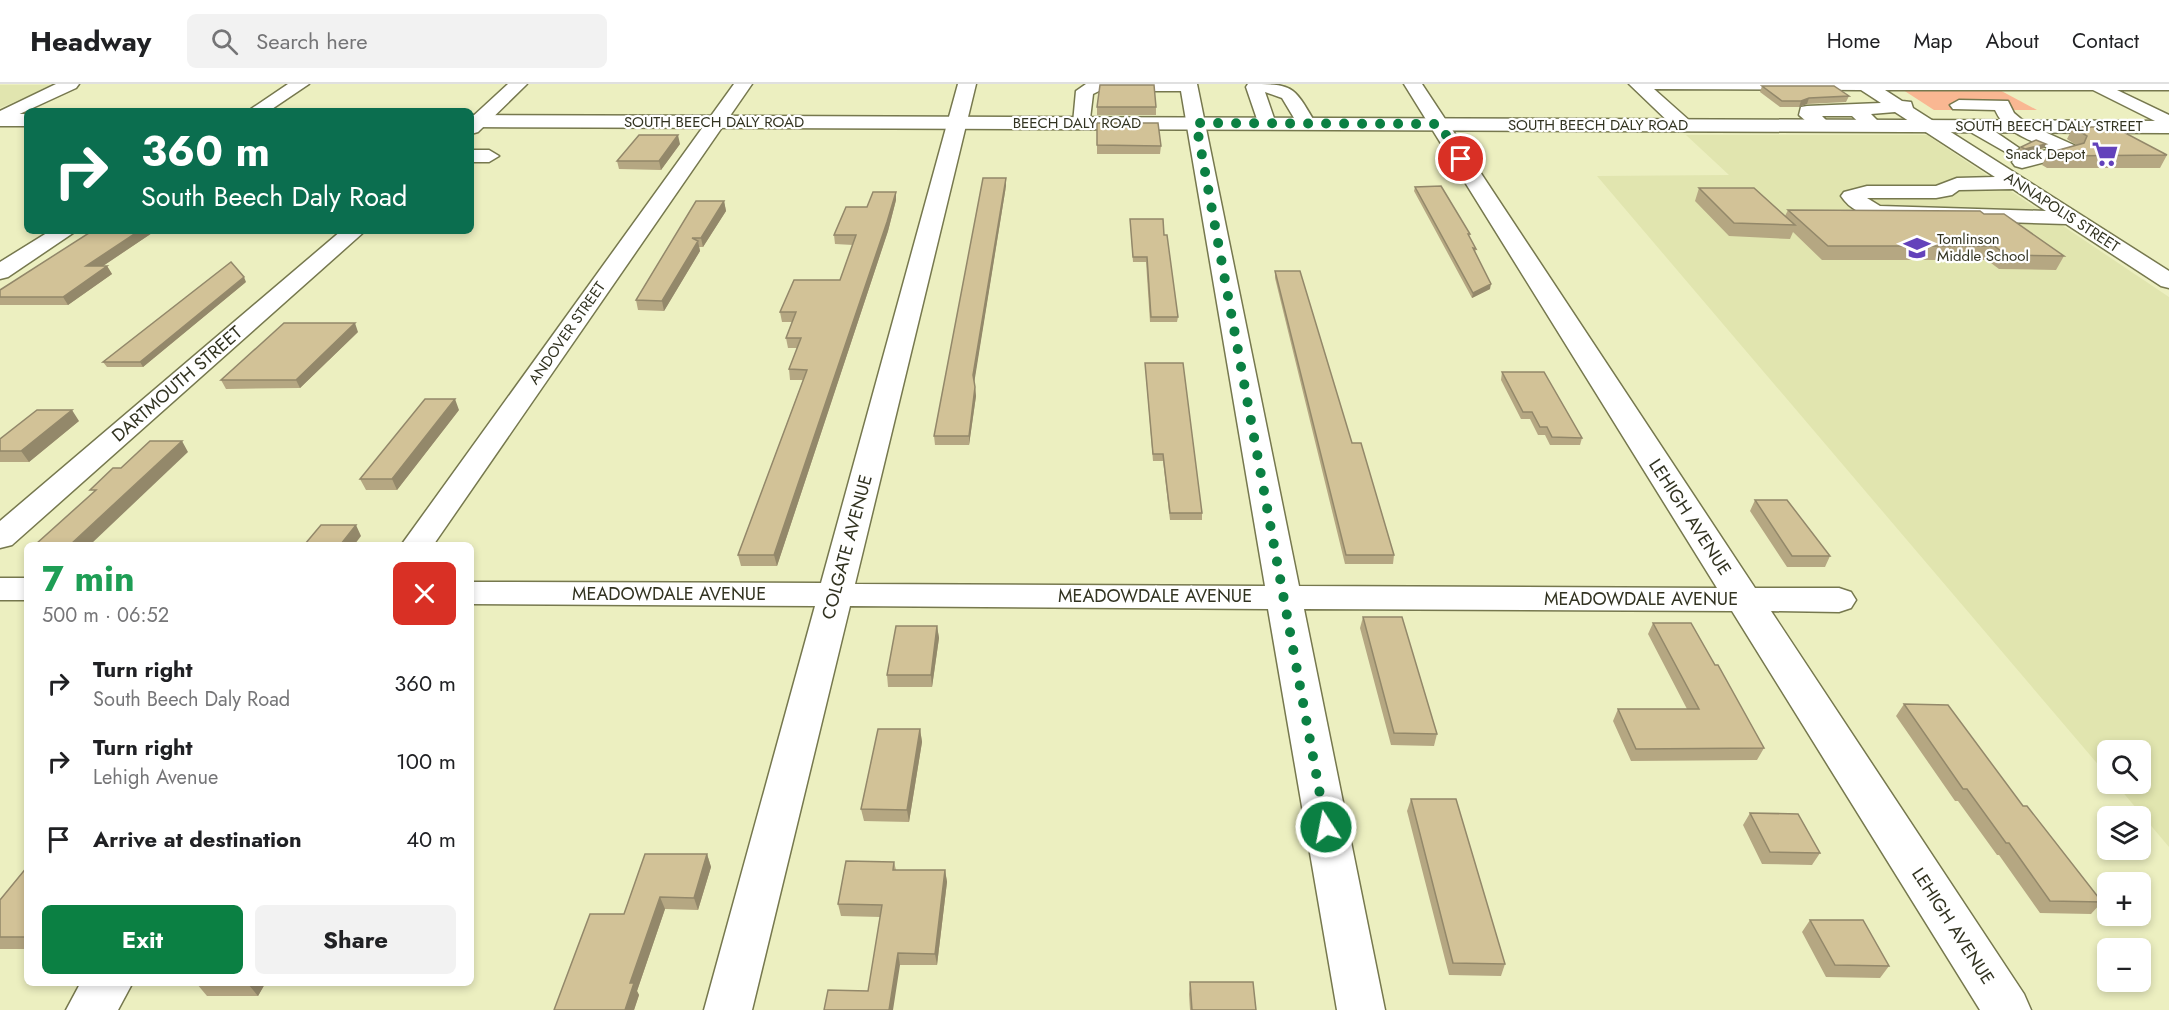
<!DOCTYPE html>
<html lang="en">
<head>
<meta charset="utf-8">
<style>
	body { margin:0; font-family:Jost,sans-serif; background:#f2f2f2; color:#202124; height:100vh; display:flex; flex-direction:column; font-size:22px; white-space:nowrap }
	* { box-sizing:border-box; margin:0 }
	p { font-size:20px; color:#757577 }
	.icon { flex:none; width:33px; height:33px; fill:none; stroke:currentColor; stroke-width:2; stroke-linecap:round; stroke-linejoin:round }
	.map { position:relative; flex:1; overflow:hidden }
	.panel { position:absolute; left:24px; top:458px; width:450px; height:444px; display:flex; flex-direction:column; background:#fff; border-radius:9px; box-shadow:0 3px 9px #0003 }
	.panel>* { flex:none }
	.hud { position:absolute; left:24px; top:24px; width:450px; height:126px; border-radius:9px; box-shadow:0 3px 9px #0003; background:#0b6e4f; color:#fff; overflow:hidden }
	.tools { position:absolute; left:2097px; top:656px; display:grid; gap:12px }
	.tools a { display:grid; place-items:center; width:54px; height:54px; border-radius:9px; background:#fff; box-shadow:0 3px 9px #0003; font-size:30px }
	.pin { position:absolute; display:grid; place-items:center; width:51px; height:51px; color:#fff; margin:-26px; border:3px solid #fff; border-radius:50%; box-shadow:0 2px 6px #0007 }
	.me { position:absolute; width:66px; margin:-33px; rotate:349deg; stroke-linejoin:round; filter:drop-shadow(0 0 4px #0008) }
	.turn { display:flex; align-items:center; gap:21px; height:126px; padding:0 18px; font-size:27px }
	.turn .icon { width:78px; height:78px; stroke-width:2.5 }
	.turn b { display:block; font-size:42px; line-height:51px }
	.round { display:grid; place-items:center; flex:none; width:63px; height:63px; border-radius:9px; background:#f2f2f2 }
	.headline { display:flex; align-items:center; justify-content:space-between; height:102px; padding:0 18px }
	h1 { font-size:36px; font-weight:700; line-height:45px; color:#1e9e55 }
	.cta { display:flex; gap:12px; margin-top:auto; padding:12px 18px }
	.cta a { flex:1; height:69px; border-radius:9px; background:#0b8043; color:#fff; font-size:24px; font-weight:700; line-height:69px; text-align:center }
	.cta a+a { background:#f2f2f2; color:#202124 }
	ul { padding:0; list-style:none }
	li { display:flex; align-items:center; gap:18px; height:78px; padding:0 18px }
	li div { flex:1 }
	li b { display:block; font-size:22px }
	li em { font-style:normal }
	header { display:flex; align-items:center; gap:36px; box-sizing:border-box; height:84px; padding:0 30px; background:#fff; border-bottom:2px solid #e0e0e0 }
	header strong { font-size:28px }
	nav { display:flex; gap:33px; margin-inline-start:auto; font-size:21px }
	.search { width:420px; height:54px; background:#f2f2f2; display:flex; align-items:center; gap:15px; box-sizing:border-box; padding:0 21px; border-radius:9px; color:#757577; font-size:22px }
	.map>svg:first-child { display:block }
	.built { fill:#e1e5af }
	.green { fill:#f9b792 }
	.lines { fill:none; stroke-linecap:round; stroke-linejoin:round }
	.minor-casing { stroke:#76784e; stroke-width:3 }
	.major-casing { stroke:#76784e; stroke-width:3 }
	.minor { fill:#fff; fill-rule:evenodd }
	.major { fill:#fff; fill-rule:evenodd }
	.wall { fill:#b5a782 }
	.shaded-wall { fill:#93886a }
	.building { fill:#d2c297; stroke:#93886a; stroke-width:1.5 }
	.route { stroke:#0b8043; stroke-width:10; stroke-dasharray:0 18 }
	.labels { text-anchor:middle; stroke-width:4.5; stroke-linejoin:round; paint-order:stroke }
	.far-street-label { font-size:15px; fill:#323321; stroke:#fff }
	.far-poi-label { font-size:15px; fill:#323321; stroke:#fff; text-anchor:end }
	.street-label { font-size:18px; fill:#323321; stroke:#fff }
</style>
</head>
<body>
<header>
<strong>Headway</strong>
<div class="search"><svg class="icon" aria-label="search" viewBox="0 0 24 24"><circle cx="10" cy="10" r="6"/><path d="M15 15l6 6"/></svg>Search here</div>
<nav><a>Home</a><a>Map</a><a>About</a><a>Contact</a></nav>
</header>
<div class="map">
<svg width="2169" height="926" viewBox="0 0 2169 926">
	<rect width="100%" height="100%" fill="#ecefc0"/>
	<path class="built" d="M0,1H54L0,24Z
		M1686,51H1927L2169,213V763L2115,699H2140V666H2108L2107,691L1597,92L1729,91Z"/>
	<path class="green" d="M1897,2L1994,3L2037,26H1934Z"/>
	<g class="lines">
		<g class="minor-casing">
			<path id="minor" d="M56,0H79L76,4L0,39V27Z
				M288,0H309L269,27H248Z
				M508,0H527L478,48L471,50V34Z
				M734,0H752L434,460H402Z
				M958,0H976L855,500L1265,502L1181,7H1099L1093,10L1089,43H1075L1073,39L1076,7L1086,0H1197L1299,502L1717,504L1404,0H1422L1755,504H1839L1851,508L1856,516L1851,524L1839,528L1771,527L2024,910L2031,926H1980L1732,527L1304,525L1385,926H1337L1268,525L850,522L752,926H704L815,522L471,520V498L821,499Z
				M1248,0C1294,0 1293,1 1316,40L1314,44H1300L1282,14L1265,8L1276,40L1274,44H1260L1246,3Z
				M1629,0H2169V6H2117L2169,31V44L2093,6H1885L1902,17L1911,18L1913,24L2169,187V204L2161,202L2066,140L1880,134C1864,131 1850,126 1841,112L1844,108L1867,102H1936L1957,94L1995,93L1895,28L1871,30L1882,41L1873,47L1866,45L1852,32H1822L1831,41L1822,47L1815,45L1799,31L1801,23L1807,22L1881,19L1861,6L1654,5L1690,37L1692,41L1683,47L1676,45ZM2013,105L2046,127L1880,122L1867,114H1936L1952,111L1959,106Z
				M1959,16L2008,17L2014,29L2027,40L2076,62L2079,66L2076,70L2022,84L2015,82L2012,78L2015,74L2051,65C2030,56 2005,49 1995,26L1953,25L1950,21Z
				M1974,36L1981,38L2019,64L2009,70L1967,46L1965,42L1967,38Z
				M471,66H489L499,72L489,78H471Z
				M50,147H76L8,193L0,195V178Z
				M341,147H365L12,461L0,464V437Z
				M0,494H27V516H0Z
				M81,898H133L118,926H66Z"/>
		</g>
		<g class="major-casing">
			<path id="major" d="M0,30H27V42H0Z
				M471,31L2169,37V49L471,43Z"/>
		</g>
		<use href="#minor" class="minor"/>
		<use href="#major" class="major"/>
	</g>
	<path class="wall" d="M1762,2L1849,12L1846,18L1807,20L1799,23H1780L1760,8Z
		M1097,23H1156V31H1097Z
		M1097,39L1161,62L1160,70H1097Z
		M2073,43L2167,71L2160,84H2047L2042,81L2048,69L2076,61L2067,55Z
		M680,60L661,86L619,85L617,77Z
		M2021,63L2044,64L2023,70L2018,67Z
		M1006,102L974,297L976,312L969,361H935L934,352Z
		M1415,103L1470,150L1469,152L1476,165L1475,168L1490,205L1472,214L1414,107Z
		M1699,104L1785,132L1788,126L1984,130L2064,172L2056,186L1999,185L1987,176H1822L1793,148L1790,155L1729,152L1695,117Z
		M896,116L888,147L777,482H741L738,471L803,296H790L789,285L797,264H788L786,254L793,238H782L780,228L840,196L853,161L835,160L834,151L867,123Z
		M724,117L726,127L703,163H699L700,167L664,227L638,226L636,216Z
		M1130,135L1164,151L1178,233L1177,238H1150L1146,178H1133Z
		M92,147H155L103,182H107L112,190L68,221H0V206Z
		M1275,187L1352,359L1394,471L1393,480H1345L1275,194Z
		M246,198L143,283H107L103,278Z
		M358,248L300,304L226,305L221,296Z
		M1145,279L1202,429V436H1170L1163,377H1153Z
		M1502,288L1582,354L1580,361H1550L1545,351H1538L1530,335H1521L1501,296Z
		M459,326L397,406H366L360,395Z
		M79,337L29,378H0V355Z
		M1755,416L1830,472L1825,483H1787L1750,427Z
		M1363,533L1437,650L1434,662L1391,661L1360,544Z
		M1653,539L1764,664L1757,676L1631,677L1613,637L1618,625H1687L1648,550Z
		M937,542L939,554L932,603H888L887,591Z
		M1904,620L2023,722L2102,818L2091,830L2040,829L1999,771H1997L1958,717H1955L1896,632Z
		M920,645L922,658L909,738L864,737L861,725Z
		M1411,715L1505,880L1501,892L1449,891L1407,727Z
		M1750,729L1820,769L1812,781L1762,780L1743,741Z
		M707,770L711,783L698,826L665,825L637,907L639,911L634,926H554L624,830Z
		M894,778L896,786H945L947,798L937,881H900L880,833L841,832L838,820Z
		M27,783V865H0V816Z
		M1810,836L1889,882L1880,894L1826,893L1802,848Z
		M266,898L258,912H207L197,900Z
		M1190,898L1256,926H1190L1189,910Z"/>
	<path class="shaded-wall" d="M1809,14L1807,20L1799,23L1801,17Z
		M678,51L680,60L661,86L659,77Z
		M2046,60L2044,64L2023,70L2025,65Z
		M1006,94V102L974,300L973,291Z
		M896,108V116L888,147L777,482L774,471Z
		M724,117L726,127L703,163L701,154Z
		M139,147H155L91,190L86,182Z
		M698,157L700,167L664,227L662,217Z
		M107,182L112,190L68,221L63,213Z
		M244,193L246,198L143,283L140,278Z
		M1491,200L1490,205L1472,214L1473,209Z
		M355,239L358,248L300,304L296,296Z
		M975,303L976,312L969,361V352Z
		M455,315L459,326L397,406L392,395Z
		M72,326L79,337L29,378L21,367Z
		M182,357L188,368L91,460H71Z
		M356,441L361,452L355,460H341Z
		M937,542L939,554L932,603L931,591Z
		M920,645L922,658L909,738L907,726Z
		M707,770L711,783L698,826L694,814Z
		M945,786L947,798L937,881L935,870Z
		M660,813L665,825L637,907L639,911L634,926H625L630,899Z
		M898,869L900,881L893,926H889Z
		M249,898H266L258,912L248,900Z"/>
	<path class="building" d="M1100,1H1154L1156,23H1097Z
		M1762,2H1834L1849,12L1809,14L1801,17H1782Z
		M1097,39H1158L1161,62L1097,61Z
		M2073,43H2114L2167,71L2054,72L2048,69L2084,59L2087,52Z
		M639,51H678L659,77H617Z
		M2036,56L2046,60L2025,65L2021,63Z
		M983,94H1006L973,291L975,303L969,352H934Z
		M1441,102L1470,150H1468L1476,165L1473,164L1491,200L1473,209L1415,103Z
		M1699,104H1754L1795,141L1734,139Z
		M873,108H896L887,138L774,471H738L807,286L789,285L801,254H786L796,228H780L794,196H840L856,151H834L846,123H867Z
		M696,117H724L701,154H692L698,157L662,217L636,216Z
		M1788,126L1980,127L1984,130H2004L2064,172L2007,171L1994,162H1828Z
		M1130,135H1163L1164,151H1167L1178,233H1151L1147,173H1133Z
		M92,147H139L86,182H107L63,213H0V206Z
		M231,178L244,193L140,278H103Z
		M1275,187H1300L1352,359H1361L1394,471H1346Z
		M284,239H355L296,296H221Z
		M1145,279H1183L1202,429H1170L1163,370H1153Z
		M1502,288H1544L1582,354L1552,353L1547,343H1540L1532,328H1523Z
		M425,315H455L392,395H360Z
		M37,326H72L21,367H0V355Z
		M150,357H182L71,460H36L96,406H90L113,384H121Z
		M1755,416H1787L1830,472H1792Z
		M321,441H356L341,460H305Z
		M1363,533H1402L1437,650L1394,649Z
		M1653,539H1691L1715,581H1718L1764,664L1636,665L1618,625H1699Z
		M896,542H937L931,591H887Z
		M1904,620L1948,621L2023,722H2027L2102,818L2050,817L2009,759H2006L1967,705H1963Z
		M878,645H920L907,726L861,725Z
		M1411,715H1456L1505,880L1453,879Z
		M1750,729L1798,730L1820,769L1770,768Z
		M645,770H707L694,814L660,813L630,899H634L625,926H554L590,830H624Z
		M846,777L894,778L893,786H945L935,870L898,869L889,926H824L828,906L868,907L882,821L838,820Z
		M27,783V853H0V816Z
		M1810,836H1863L1889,882L1835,881Z
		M198,898H249L248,900H197Z
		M1190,898H1253L1256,926H1192Z"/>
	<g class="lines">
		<path class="route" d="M1326,743L1196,39L1439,40L1461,75"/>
	</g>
	<defs>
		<g id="supermarket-bare" transform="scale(2.07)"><path d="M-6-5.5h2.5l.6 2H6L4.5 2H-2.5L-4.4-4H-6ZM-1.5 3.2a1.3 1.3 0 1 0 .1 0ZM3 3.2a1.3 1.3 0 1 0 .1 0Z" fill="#6342bb" stroke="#fff" stroke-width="2.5" paint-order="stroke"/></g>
		<g id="school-bare" transform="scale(2.07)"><path d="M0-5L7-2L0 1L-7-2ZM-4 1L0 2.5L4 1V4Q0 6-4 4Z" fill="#6342bb" stroke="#fff" stroke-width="2.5" paint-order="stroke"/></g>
	</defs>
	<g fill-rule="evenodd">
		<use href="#supermarket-bare" x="2105" y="70"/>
		<use href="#school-bare" x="1917" y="164"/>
	</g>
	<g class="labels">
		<g class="far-street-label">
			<text x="714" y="43">SOUTH BEECH DALY ROAD</text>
			<text x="1077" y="44">BEECH DALY ROAD</text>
			<text x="1598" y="46">SOUTH BEECH DALY ROAD</text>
			<text x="2049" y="47">SOUTH BEECH DALY STREET</text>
			<text transform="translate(2062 128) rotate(33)" y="5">ANNAPOLIS STREET</text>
			<text transform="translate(567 249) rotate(-55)" y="5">ANDOVER STREET</text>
		</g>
		<g class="far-poi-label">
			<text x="2085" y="75">Snack Depot</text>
			<text x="1937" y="160" text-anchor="start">Tomlinson<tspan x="1937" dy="17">Middle School</tspan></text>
		</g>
		<g class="street-label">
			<text transform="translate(177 300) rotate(-41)" y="6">DARTMOUTH STREET</text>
			<text transform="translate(1690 433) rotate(57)" y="6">LEHIGH AVENUE</text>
			<text transform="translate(847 463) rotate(-75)" y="6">COLGATE AVENUE</text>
			<text x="669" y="516">MEADOWDALE AVENUE</text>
			<text x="1155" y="518">MEADOWDALE AVENUE</text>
			<text x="1641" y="521">MEADOWDALE AVENUE</text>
			<text transform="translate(1953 842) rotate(57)" y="6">LEHIGH AVENUE</text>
		</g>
	</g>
</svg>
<div class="tools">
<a><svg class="icon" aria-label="search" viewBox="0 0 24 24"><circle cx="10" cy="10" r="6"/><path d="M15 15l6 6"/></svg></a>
<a><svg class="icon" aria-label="layers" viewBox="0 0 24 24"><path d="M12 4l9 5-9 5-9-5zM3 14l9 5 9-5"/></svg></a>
<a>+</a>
<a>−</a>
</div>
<div class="pin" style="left:1461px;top:75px;background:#d93025"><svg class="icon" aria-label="arrive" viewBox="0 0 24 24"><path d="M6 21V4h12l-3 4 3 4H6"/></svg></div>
<svg class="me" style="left:1326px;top:743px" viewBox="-20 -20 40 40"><circle r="17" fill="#0b8043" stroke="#fff" stroke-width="3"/><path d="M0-11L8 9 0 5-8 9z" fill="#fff"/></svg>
<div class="hud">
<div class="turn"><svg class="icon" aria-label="right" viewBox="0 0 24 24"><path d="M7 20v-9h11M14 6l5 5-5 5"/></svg><div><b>360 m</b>South Beech Daly Road</div></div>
</div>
<section class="panel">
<div class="headline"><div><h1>7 min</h1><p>500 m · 06:52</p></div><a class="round" style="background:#d93025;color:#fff"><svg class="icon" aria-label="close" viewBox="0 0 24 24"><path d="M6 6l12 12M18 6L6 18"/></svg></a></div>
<ul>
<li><svg class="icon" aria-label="right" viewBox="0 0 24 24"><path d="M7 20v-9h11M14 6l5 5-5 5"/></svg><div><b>Turn right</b><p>South Beech Daly Road</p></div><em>360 m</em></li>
<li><svg class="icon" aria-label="right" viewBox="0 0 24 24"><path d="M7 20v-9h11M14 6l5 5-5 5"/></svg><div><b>Turn right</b><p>Lehigh Avenue</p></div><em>100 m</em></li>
<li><svg class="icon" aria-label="arrive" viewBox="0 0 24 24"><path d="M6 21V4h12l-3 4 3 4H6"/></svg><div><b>Arrive at destination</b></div><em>40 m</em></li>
</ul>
<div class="cta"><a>Exit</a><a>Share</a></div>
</section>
</div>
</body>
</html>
